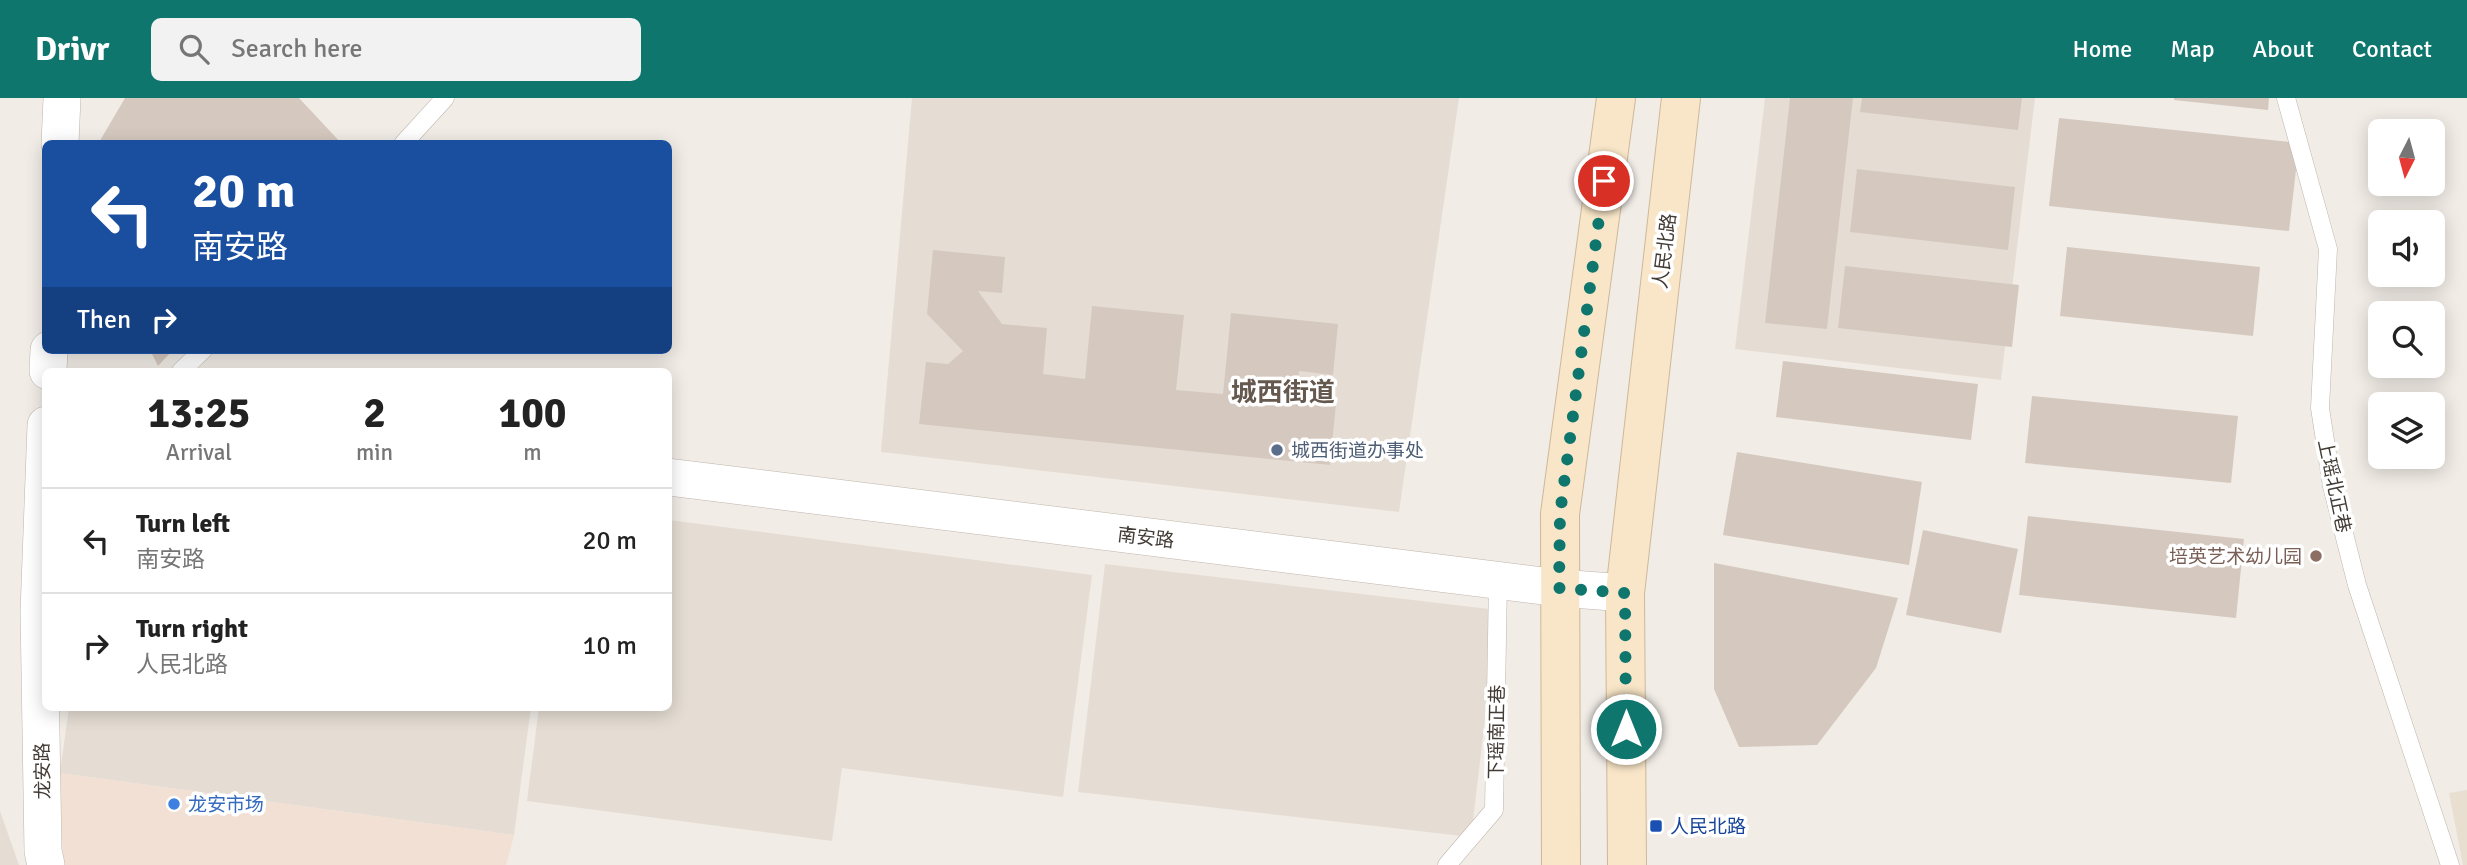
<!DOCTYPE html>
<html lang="en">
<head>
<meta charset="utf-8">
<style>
	body { margin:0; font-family:Signika,"Noto Sans SC",sans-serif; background:#f2f2f2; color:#222; height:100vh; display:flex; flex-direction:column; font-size:26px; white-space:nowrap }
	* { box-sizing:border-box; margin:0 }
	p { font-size:23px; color:#767676 }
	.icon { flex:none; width:38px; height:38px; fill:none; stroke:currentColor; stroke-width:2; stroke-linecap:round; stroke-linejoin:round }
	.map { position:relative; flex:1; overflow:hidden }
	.side { position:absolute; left:42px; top:270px; width:630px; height:343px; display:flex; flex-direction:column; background:#fff; border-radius:10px; box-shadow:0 4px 18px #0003 }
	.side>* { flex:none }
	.top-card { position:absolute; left:42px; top:42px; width:630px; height:214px; border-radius:10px; box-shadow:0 4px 18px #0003; background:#1a4fa0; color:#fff; overflow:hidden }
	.needle { width:46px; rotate:186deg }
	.controls { position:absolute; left:2368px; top:21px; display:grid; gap:14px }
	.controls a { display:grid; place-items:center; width:77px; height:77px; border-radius:10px; background:#fff; box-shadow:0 4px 18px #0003; font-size:35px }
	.pin { position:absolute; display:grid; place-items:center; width:60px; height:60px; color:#fff; margin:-30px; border:4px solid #fff; border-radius:50%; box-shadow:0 2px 7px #0007 }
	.me { position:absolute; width:77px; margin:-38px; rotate:0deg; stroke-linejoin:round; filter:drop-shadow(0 0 5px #0008) }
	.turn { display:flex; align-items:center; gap:24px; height:147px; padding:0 35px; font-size:32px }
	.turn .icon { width:91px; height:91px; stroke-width:2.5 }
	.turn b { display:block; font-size:49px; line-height:60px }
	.then { display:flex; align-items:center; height:66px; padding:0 35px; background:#0003; gap:14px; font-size:26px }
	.eta { display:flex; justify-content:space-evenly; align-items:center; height:119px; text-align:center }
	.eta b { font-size:42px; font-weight:700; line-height:49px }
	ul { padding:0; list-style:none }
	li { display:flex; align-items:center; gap:21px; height:105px; padding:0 35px; border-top:2px solid #e0e0e0 }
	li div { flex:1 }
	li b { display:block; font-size:26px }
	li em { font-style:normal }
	header { display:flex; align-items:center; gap:42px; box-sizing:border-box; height:98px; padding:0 35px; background:#0f766e; color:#fff }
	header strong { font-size:33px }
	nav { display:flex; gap:38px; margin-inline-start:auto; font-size:24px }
	.search { width:490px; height:63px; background:#f2f2f2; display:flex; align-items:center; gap:18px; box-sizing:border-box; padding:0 24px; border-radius:10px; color:#767676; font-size:26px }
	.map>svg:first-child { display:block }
	.residential { fill:#e5ddd4 }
	.commercial { fill:#f1e0d3 }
	.education { fill:#e9dfd1 }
	.building { fill:#d5c9bf }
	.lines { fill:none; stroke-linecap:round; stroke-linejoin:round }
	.service-casing { stroke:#bfb5ac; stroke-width:19 }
	.minor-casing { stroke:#bfb5ac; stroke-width:38 }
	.secondary-casing { stroke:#cdb899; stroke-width:40 }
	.service { stroke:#fff; stroke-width:18 }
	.minor { stroke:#fff; stroke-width:37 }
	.secondary { stroke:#f9e6c8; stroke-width:38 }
	.route { stroke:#0f766e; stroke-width:12; stroke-dasharray:0 21.6 }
	.service-dot { fill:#5c6f8a; stroke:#fff; stroke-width:2.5 }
	.education-dot { fill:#8d6e63; stroke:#fff; stroke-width:2.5 }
	.shop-dot { fill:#3f7fe0; stroke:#fff; stroke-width:2.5 }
	.transit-dot { fill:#1a4fb4; stroke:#fff; stroke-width:2.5 }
	.labels { text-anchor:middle; stroke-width:7; stroke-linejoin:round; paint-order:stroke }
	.street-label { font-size:19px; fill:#433c36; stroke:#fff }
	.service-label { font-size:19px; fill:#4e5e75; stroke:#fff; text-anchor:start }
	.education-label { font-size:19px; fill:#785e54; stroke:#fff; text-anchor:end }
	.shop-label { font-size:19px; fill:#366cbe; stroke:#fff; text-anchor:start }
	.transit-label { font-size:19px; fill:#164399; stroke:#fff; text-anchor:start }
	.district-label { font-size:26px; font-weight:bold; fill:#65584e; stroke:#fff }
</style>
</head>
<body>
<header>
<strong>Drivr</strong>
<div class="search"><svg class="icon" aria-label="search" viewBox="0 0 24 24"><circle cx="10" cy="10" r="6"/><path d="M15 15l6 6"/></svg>Search here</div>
<nav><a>Home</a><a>Map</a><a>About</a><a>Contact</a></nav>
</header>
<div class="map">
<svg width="2467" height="767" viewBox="0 0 2467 767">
	<rect width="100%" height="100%" fill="#f1ece6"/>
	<path class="residential" d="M912,0H1459L1399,414L881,354Z
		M1765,0H2035L2001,282L1735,251Z
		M669,422L1092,477L1063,699L842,670L832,743L527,703L539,609H668Z
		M1105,466L1498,512L1471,739L1078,694Z
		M69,609H531L514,737L60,675Z
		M0,713L19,767H0Z"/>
	<path class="commercial" d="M60,675L514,737L506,767H63Z"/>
	<path class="education" d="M2467,692V767H2463L2449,695Z"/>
	<path class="building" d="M125,0H299L342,46H98Z
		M1790,0H1853L1827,231L1765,225Z
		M1862,0H2022L2018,32L1860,14Z
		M2174,0H2269L2268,12L2174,2Z
		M2059,20L2299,45L2289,133L2049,108Z
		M1857,71L2015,89L2008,152L1850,134Z
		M2067,149L2260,169L2253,238L2060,218Z
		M933,152L1005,159L1002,195L978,193L1002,226L1047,230L1043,276L1085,281L1092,208L1184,217L1176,292L1223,296L1231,215L1338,226L1333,277L1299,273L1296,302L1336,306L1330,367L919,326L926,264L948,266L963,253L927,216Z
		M1845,168L2019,187L2012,249L1838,230Z
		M150,252H173L158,268Z
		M1783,263L1978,286L1971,342L1776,319Z
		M2032,298L2238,318L2231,385L2025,365Z
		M1737,354L1922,384L1909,467L1723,437Z
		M2028,418L2244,441L2236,520L2019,497Z
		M1923,432L2018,451L2001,535L1906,517Z
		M1714,465L1898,500L1876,570L1817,647L1739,649L1714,591Z"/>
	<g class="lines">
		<g class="service-casing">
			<path id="service" d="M2286,0L2328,151L2320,310L2332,388L2357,487L2450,767
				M403,46L445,0
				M181,273L203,252
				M1447,767L1494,712L1498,483"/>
		</g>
		<g class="minor-casing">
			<path id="minor" d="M60,46L62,0
				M48,273L49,252
				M46,327L39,514L43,753L46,767
				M668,379L1559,490L1625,495"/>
		</g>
		<g class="secondary-casing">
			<path id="secondary" d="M1561,767L1560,416L1616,0
				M1627,767L1625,495L1681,0"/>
		</g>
		<use href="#service" class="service"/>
		<use href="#minor" class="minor"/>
		<use href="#secondary" class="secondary"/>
	</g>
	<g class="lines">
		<path class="route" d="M1604,83L1560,416L1559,490L1625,495L1626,631"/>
	</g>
	<circle class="service-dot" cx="1277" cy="352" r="7"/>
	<circle class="education-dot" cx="2316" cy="458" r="7"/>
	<circle class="shop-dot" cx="174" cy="706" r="7"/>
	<rect class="transit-dot" x="1649" y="721" width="14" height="14" rx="3.5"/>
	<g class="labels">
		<g class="street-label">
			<text transform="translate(1664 153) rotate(-83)" y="7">人民北路</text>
			<text transform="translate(2335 388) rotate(78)" y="7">上瑶北正巷</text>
			<text transform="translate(1146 439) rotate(7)" y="7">南安路</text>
			<text transform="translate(1496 634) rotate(-89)" y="7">下瑶南正巷</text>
			<text transform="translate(42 673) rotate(-91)" y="7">龙安路</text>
		</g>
		<g class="service-label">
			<text x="1291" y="359">城西街道办事处</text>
		</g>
		<g class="education-label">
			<text x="2302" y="465">培英艺术幼儿园</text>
		</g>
		<g class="shop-label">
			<text x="188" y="713">龙安市场</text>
		</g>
		<g class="transit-label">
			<text x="1670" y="735">人民北路</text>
		</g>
		<g class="district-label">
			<text x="1283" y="303">城西街道</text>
		</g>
	</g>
</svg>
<div class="controls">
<a><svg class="needle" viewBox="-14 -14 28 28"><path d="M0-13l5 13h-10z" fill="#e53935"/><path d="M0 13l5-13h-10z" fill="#767676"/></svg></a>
<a><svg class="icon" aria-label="sound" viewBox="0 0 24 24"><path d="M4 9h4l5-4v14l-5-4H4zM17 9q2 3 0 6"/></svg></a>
<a><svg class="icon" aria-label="search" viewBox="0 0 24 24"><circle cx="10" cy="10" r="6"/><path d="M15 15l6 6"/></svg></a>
<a><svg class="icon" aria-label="layers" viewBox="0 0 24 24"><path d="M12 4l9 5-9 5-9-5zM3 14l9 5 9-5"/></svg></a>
</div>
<div class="pin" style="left:1604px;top:83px;background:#d93025"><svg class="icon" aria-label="arrive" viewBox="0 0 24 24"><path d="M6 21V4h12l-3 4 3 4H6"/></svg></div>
<svg class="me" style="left:1626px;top:631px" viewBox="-20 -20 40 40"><circle r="17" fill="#0f766e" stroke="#fff" stroke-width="3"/><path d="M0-11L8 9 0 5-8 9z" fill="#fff"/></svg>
<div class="top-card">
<div class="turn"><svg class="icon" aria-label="left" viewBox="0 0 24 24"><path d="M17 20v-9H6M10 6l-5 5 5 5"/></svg><div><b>20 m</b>南安路</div></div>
<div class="then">Then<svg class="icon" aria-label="right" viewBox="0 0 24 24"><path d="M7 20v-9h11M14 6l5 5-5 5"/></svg></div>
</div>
<section class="side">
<div class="eta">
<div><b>13:25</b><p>Arrival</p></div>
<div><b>2</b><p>min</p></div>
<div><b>100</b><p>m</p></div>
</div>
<ul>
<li><svg class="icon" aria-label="left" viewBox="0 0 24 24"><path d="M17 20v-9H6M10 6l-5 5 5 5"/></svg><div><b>Turn left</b><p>南安路</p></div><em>20 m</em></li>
<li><svg class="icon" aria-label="right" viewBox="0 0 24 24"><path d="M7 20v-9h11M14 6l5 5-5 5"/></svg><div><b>Turn right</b><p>人民北路</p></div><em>10 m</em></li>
</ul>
</section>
</div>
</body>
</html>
